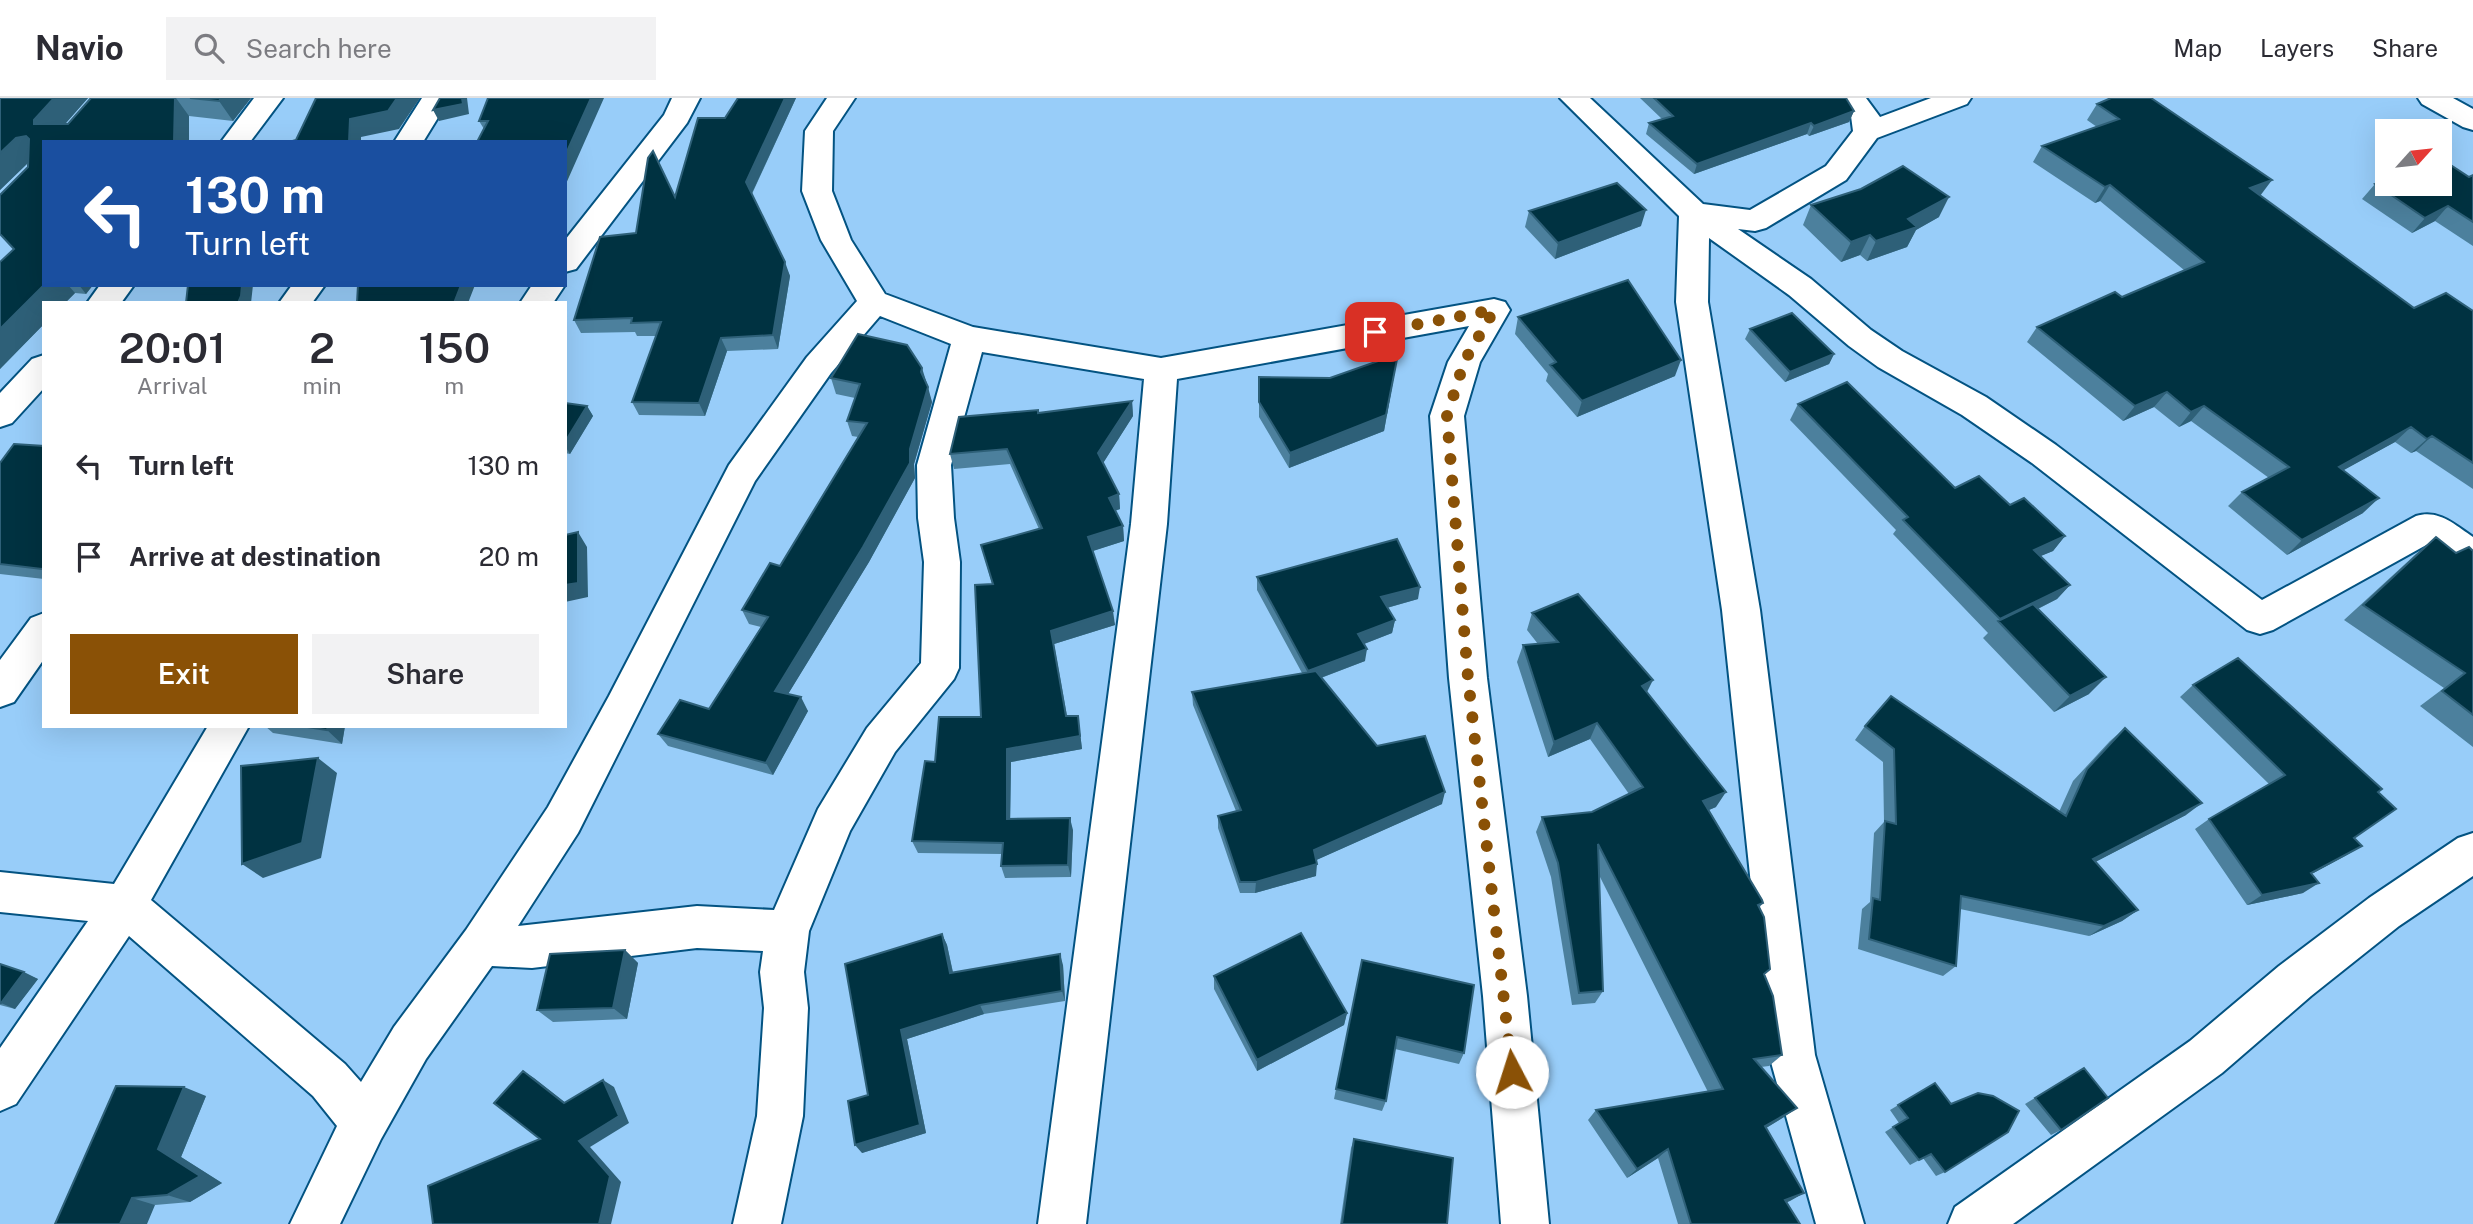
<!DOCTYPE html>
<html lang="en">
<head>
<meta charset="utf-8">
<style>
	body { margin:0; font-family:"Public Sans",sans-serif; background:#f2f2f3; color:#2b2b33; height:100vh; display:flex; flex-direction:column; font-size:26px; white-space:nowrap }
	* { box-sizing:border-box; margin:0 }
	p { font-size:23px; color:#7c7c81 }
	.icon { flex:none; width:38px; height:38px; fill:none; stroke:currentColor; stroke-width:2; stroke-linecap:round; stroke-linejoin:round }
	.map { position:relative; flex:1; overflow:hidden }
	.side { position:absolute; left:42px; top:203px; width:525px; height:427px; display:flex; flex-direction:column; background:#fff; border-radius:0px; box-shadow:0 7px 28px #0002 }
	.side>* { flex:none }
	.banner { position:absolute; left:42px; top:42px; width:525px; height:147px; border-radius:0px; box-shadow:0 7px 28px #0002; background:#1a4fa0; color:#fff; overflow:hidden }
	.needle { width:46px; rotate:63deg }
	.fabs { position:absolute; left:2375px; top:21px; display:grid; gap:14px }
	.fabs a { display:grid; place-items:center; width:77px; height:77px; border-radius:0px; background:#fff; box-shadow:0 7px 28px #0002; font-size:35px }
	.pin { position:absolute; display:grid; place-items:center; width:60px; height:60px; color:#fff; margin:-30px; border-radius:14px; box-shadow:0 4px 10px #0006 }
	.me { position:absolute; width:77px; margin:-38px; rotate:355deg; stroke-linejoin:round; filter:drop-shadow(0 0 5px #0008) }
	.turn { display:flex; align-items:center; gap:24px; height:147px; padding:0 28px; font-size:32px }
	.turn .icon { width:91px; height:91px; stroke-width:2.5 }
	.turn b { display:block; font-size:49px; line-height:60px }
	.eta { display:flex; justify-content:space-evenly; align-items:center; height:119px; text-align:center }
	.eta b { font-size:42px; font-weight:600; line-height:49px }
	.primary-button { display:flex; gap:14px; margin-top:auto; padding:14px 28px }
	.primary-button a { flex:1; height:80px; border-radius:0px; background:#8a5106; color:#fff; font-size:28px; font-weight:600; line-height:80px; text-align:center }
	.primary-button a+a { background:#f2f2f3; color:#2b2b33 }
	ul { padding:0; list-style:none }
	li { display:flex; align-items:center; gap:21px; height:91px; padding:0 28px }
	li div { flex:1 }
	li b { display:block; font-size:26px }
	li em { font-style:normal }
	header { display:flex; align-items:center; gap:42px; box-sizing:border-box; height:98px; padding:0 35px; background:#fff; border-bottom:2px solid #e1e1e2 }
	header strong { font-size:33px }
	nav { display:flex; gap:38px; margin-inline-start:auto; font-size:24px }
	.search { width:490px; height:63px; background:#f2f2f3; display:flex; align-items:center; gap:18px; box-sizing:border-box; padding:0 24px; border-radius:0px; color:#7c7c81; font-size:26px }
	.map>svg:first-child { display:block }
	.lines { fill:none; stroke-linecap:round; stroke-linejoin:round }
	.street-casing { stroke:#035382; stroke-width:4 }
	.street { fill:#fff; fill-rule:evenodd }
	.wall { fill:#4c809d }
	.shaded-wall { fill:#2e6078 }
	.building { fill:#003241; stroke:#2e6078; stroke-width:2 }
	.route { stroke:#8a5106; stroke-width:12; stroke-dasharray:0 21.6 }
</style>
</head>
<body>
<header>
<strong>Navio</strong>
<div class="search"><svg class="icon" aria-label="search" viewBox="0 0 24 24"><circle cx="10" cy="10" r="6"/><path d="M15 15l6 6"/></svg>Search here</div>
<nav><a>Map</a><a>Layers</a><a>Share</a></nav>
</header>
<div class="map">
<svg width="2473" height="1126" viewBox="0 0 2473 1126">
	<rect width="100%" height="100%" fill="#98cdf9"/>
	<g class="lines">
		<g class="street-casing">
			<path id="street" d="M254,0H283L250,44H221Z
				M422,0H450L423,44H394Z
				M672,0H700L687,25L576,171L565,174V142L664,17Z
				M827,0H855L833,33L832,93L851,142L885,196L973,229L1161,260L1494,201L1505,204L1510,212L1480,264L1464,318L1487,580L1527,898L1549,1126H1501L1483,898L1449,580L1430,318L1448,264L1469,228L1177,281L1167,426L1086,1126H1038L1131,426L1144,281L982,254L951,367L954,420L960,464L959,570L954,581L895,654L850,733L809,833L804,874L808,910L803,1018L781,1126H733L757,1018L764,910L760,874L763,853L697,850L532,870L492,868L426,961L381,1041L340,1126H290L337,1028L313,998L129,838L16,1006L0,1013V950L88,823L0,814V774L114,786L208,628H249L151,802L345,966L361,984L394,929L466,832L548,709L609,598L729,367L807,259L857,203L821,142L802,93L805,33ZM880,218L951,246L917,367L918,420L924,464L921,565L867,630L818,711L774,812L697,808L518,828L578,735L755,383L831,275Z
				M1560,0H1590L1703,106L1750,112L1826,68L1853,33L1851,18L1837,0H1866L1880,19L1931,0H1971L1967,6L1877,40L1846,82L1766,130L1755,133L1738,131L1811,181L1871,232L1902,253L1986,299L2056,347L2262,502L2416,418C2439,411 2455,427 2473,439V473L2460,468L2428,446L2273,532L2260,536L2247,532L2032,365L1962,317L1878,269L1849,248L1789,197L1709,140L1708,204L1760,512L1815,957L1864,1126H1816L1769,957L1722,512L1676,204L1679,118Z
				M2418,0H2453L2473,11V32L2463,29L2422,6Z
				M100,187H134L121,205H87Z
				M292,187H325L312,205H279Z
				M532,187H565L553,205H520Z
				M44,257V290L12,325L0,329V295L32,261Z
				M44,515V561L14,604L0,609V562L31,520Z
				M2473,735V778L2399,828L2311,898L2222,975L2013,1126H1948L1955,1109L2190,943L2279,868L2369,800L2458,740Z"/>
		</g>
		<use href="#street" class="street"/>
	</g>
	<path class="wall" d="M0,0H88L65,26H68L91,0H251L233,23L189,18V44H44V187H93L86,196L75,195L65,205H44V226L0,271L14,151L28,65L0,92Z
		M488,0L565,88L484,31L479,23Z
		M738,0H796L752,96L790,178L778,251L727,253L705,318L639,317L632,304L656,238H637L635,234L581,235L574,222L636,135L675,99Z
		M1640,0H1846L1854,13L1849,24L1809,38L1807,36L1694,76L1646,36L1649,25L1662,21Z
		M2097,6L2260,98L2414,210L2473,213V391L2416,353L2411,355L2395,344L2343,372L2363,415L2287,457L2228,408L2242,394L2269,380L2191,323L2179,329L2154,309L2123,323L2027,244L2037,229L2122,199L2184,172L2100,103L2095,105L2033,64L2042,48L2097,29L2087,22Z
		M2473,77V148L2435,123L2412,135L2362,101L2375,86L2384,82L2387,78V86L2469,79Z
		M1811,107L1939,119L1916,132L1907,149L1867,163L1860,157L1841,164L1803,127Z
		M1529,113L1641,128L1555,161L1525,129Z
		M1518,219L1675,278L1577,319L1546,283L1548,276L1515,236Z
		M1750,231L1834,256L1829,266L1785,284L1745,241Z
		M1398,256L1384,333L1289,370L1259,319V279L1330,280Z
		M831,280L926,286L932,304L914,366L915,380L869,464L788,596L808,613L773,677L668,648L658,636L709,611L761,529L749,526L742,512L780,468L858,339L852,338L847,323L855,300L836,296Z
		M1132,303L1133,318L1103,365L1119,396L1120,411L1115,413L1123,428L1124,443L1092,453L1115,527L1054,546L1067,618H1078L1082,651L1011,664L1010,721L1073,732L1071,779L1005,780L1001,768L1002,756L918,755L912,743L935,664L981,619L992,486L981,447L1039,431L1010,366L954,371L950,356L1039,315Z
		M565,305L587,308L593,318L570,356L565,355Z
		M1798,306L1955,390L2010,407L2065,438L2053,453L2040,458L2070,487L2057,501L2038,511L2089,596L2054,614L1983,540L1988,535L1893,436L1896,432L1790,322Z
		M44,348V481L0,476V365Z
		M2436,439L2456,455L2473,453V649L2420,608L2444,590L2344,522L2416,456Z
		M1257,479L1418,501L1387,510L1395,522L1392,535L1364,546L1365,563L1321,580L1377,648L1442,706L1316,762V778L1255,795H1240L1218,730V718L1236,713L1193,607L1192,594L1302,575L1257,492Z
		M1532,515L1647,595L1716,709L1709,712L1763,805L1759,810L1770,871L1764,877L1782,957L1769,968L1761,969L1784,1019L1766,1030L1804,1095L1787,1104L1800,1126H1678L1658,1060L1627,1080L1588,1022L1596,1012L1708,994L1599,777L1603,893L1595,905L1572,907L1551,779L1536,734L1542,719L1592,714L1629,696L1590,641L1548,659L1517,564L1523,547L1538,546L1527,532Z
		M2193,587L2378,694L2354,740L2362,748L2311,776L2303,795L2247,807L2195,731L2209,721L2269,686L2180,599Z
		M265,628H345L342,646L273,635Z
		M1865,628L2059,714L2073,683L2110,643L2125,630L2186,717L2095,764L2138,812L2122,823L2089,838L1960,811L1956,868L1943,878L1858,851L1862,811L1870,804L1874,735L1884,724L1883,664L1855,642Z
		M942,836L947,847L953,874L1063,867L1065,903L984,916L907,941L926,1035L862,1055L868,997Z
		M625,852L638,865L627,921L553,924L537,912Z
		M1362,862L1464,955L1459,966L1395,951L1386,1003L1382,1013L1334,1001Z
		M0,866L38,881L15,911L0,907Z
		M1214,878L1347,915L1344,927L1257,973L1214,891Z
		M2084,970L2061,1032L2051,1037L2025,1006Z
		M1935,985L1951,1006L1945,1074L1936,1078L1923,1060L1910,1067L1885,1034L1899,1025L1890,1012Z
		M206,998L181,1059L222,1085L190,1104L155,1107L55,1126Z
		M1354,1041L1447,1126H1340L1351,1050Z"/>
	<path class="shaded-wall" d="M54,0H88L51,42L34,26V22Z
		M175,0H176L189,18V44H174Z
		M221,0H251L233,23L219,3Z
		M397,0H420L399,31L361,39V44H349L350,21Z
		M462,0H467L469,16L439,23L433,12Z
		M591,0H604L565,88V58Z
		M785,0H796L751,97L746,84Z
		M1854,13L1849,24L1809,38L1814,28Z
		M1811,25L1807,36L1694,76L1697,66Z
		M26,38L43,58L33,60L0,92V55L16,40Z
		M2272,82L2260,98L2250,90Z
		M2110,87L2100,103L2095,105L2105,89Z
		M1949,99L1939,119L1916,132L1907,149L1867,163L1876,143L1908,121Z
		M2448,108L2435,123L2412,135L2425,120Z
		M1646,112L1641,128L1555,161L1558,145Z
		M1870,137L1860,157L1841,164L1851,144Z
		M785,164L790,178L778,251L773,237Z
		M44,187H68L75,195L65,205H44V226L0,271V231Z
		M79,187H93L86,196Z
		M242,187H253L251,205H238Z
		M461,187H475L468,205H454Z
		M721,240L727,253L705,318L699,305Z
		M1398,256L1384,333L1289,370L1290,355Z
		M1834,256L1829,266L1785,284L1790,274Z
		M1681,262L1675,278L1577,319L1582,303Z
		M922,270L927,286L921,274Z
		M928,289L932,304L914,366L915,380L869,464L782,606L775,593L910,351Z
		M2167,294L2154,309L2123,323L2135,308Z
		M1132,303L1133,318L1100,370L1098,355Z
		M587,308L593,318L570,356L565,348V344Z
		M2204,308L2191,323L2179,329L2191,314Z
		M2411,329L2395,344L2324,383L2339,369Z
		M2432,338L2416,353L2411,355L2427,341Z
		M1119,396L1120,411L1110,414L1109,400Z
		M2379,400L2363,415L2287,457L2302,442Z
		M1123,428L1124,443L1090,454L1088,439Z
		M578,434L587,449L588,499L565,504V487Z
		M2065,438L2053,453L2022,466L2034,452Z
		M2070,487L2057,501L2003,528L2000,521Z
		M1420,489L1418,501L1379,512L1381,499Z
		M1113,513L1115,527L1054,546L1051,533Z
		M1395,522L1392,535L1356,549L1358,536Z
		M1367,551L1365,563L1307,585L1308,573Z
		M2106,579L2089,596L2054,614L2070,598Z
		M1653,582L1645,598L1642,588Z
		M801,599L808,613L773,677L766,665Z
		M1078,618L1082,651L1011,664L1010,733L1007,721V651Z
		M1597,625L1590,641L1548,659L1554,644Z
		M328,628H345L342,646L327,632Z
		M318,660L337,675L321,760L263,780L242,766Z
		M1445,694L1442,706L1312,764L1314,752Z
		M1726,694L1716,709L1694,718L1703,703Z
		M2202,705L2186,717L2078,773L2093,761Z
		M1070,720L1073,732L1071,779L1068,767Z
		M2362,748L2345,758L2295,785L2311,775Z
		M1317,766L1316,778L1255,795L1256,784Z
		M2319,785L2303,795L2247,807L2262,797Z
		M2138,812L2122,823L2089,838L2104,828Z
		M942,836L947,847L955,885L950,875Z
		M625,852L638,865L627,921L613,910Z
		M1060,856L1063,867L1065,903L1062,893Z
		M24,874L38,881L15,911L1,905Z
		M980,907L984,916L907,941L926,1035L862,1055L855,1047L901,932Z
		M1347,915L1344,927L1257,973V962Z
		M523,973L534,980L576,1013L564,1005Z
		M603,982L614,989L629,1025L590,1049L621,1084L611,1126H599L579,1043Z
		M184,989L206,998L181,1059L222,1085L190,1104L167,1097L158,1051Z
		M1797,1010L1784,1019L1753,1038L1765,1028Z
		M1668,1051L1658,1060L1627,1080L1637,1071Z
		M1804,1095L1790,1103L1772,1110L1785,1102Z
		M132,1100L155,1107L147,1126H120Z"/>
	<path class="building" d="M0,0H54L34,22V26H68L91,0H175L174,44H44V187L0,231V164L14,151L0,136V97L28,69L29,41L26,38L16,40L0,55Z
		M190,0H221L219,3Z
		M316,0H397L388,13L350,21L349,44H289L296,42Z
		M440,0H462L463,6L433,12Z
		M488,0H591L565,58V44H477L488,23H479Z
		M738,0H785L746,84L785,164L773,237L721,240L699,305L632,304L661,224L631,225L632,220L574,222L600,139L636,135L648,60L653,53L675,99L698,20H725Z
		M1654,0H1846L1854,13L1814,28L1811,25L1697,66L1649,25L1673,18Z
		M2111,0H2151L2272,82L2250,90L2414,210L2446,195L2473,213V365L2432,338L2427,341L2411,329L2339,369L2379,400L2302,442L2242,394L2289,369L2204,308L2191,314L2167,294L2135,308L2037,229L2115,194L2122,199L2204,164L2110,87L2105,89L2042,48L2119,21L2097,6Z
		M2440,60L2469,79L2473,77V124L2448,108L2425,120L2375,86L2387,81V86H2440Z
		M1903,68L1949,99L1908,121L1917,129L1876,143L1870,137L1851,144L1811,107L1861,91Z
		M1617,85L1646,112L1558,145L1529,113Z
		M1628,182L1681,262L1582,303L1550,267L1556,264L1518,219Z
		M188,187H242L241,198L238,205H186Z
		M358,187H461L454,205H357Z
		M1792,215L1834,256L1790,274L1750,231Z
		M858,236L907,247L922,270L921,274L928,289L910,351V365L863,449L775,593L801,599L766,665L658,636L680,602L709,611L768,519L742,512L770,465L780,468L867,325L847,323L860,286L831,280Z
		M1398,256L1386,317L1290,355L1259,304V279L1330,280Z
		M1847,284L1955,390L1979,378L2010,407L2024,400L2065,438L2034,452L2070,487L2000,521L1903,422L1908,419L1798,306Z
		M1132,303L1098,355L1119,396L1109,400L1123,428L1088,439L1113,513L1051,533L1066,618H1078L1080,638L1007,651V721L1070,720L1068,767L1001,768L1003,745L912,743L925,663L935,664L939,619H981L975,487L993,486L981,447L1042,430L1007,351L950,356L959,319L1038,312V315Z
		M565,305L587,308L565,344Z
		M14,346L44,348V470L42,471L0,466V365Z
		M578,434V485L565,487V437Z
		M2436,439L2456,455L2469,449L2473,453V617L2442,593L2465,575L2363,507Z
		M1397,441L1420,489L1381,499L1395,522L1358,536L1367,551L1308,573L1257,479Z
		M1578,496L1653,582L1642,588L1726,694L1703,703L1762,802L1763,805L1758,807L1764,819L1770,871L1764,876L1773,898L1782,957L1754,961L1797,1010L1765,1028L1804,1095L1785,1102L1800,1126H1691L1668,1051L1637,1071L1596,1012L1723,991L1598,746L1603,893L1579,895L1558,765L1542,719L1592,714L1643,689L1597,625L1554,644L1523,547L1558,544L1532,515Z
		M2033,506L2106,579L2070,598L1998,523Z
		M2238,560L2382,691L2378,694L2396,711L2354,740L2362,748L2311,775L2319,785L2262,797L2209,721L2285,677L2193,587Z
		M1316,573L1377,648L1425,638L1445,694L1314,752L1317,766L1256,784H1240L1218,718L1241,712L1192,594Z
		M1891,598L2066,718L2087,671L2125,630L2202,705L2093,761L2138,812L2104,828L1961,798L1956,868L1869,841L1873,800L1880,802L1885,723L1896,726L1894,651L1865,628Z
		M301,628H328L327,632Z
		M318,660L302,745L242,766L241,668Z
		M1301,835L1347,915L1257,962L1214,878Z
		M942,836L950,875L1060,856L1062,893L980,907L901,932L920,1027L855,1047L848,1003L868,997L845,866Z
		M625,852L613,910L537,912L550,856Z
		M1362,862L1474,887L1464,955L1397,939L1386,1003L1336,991Z
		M0,866L24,874L1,905H0Z
		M2084,970L2108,1000L2061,1032L2035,1000Z
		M523,973L564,1005L603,982L619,1018L579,1043L610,1078L599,1126H433L428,1088L540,1041L494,1005Z
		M1935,985L1951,1006L1978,995L1993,998L2019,1013L2008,1034L1945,1074L1931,1056L1919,1062L1893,1029L1908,1020L1898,1007Z
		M116,988L184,989L158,1051L200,1078L167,1097L132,1100L120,1126H55Z
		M1354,1041L1453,1060L1447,1126H1342Z"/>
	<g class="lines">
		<path class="route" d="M1375,234L1494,212L1464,264L1447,318L1468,580L1512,974"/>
	</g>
</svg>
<div class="fabs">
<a><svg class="needle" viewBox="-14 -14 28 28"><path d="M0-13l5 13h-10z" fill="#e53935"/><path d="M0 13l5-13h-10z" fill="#7c7c81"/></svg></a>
</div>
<div class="pin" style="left:1375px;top:234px;background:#d93025"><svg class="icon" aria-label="arrive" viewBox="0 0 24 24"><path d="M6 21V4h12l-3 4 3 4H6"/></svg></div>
<svg class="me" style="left:1512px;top:974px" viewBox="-20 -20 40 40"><circle r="19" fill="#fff"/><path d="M0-13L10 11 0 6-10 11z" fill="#8a5106"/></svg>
<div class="banner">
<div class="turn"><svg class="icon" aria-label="left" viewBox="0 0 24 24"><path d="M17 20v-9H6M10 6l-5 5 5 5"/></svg><div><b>130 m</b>Turn left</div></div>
</div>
<section class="side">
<div class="eta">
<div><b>20:01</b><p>Arrival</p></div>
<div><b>2</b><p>min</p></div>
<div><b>150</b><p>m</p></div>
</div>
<ul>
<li><svg class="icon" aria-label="left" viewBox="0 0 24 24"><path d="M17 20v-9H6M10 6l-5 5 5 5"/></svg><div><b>Turn left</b></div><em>130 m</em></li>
<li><svg class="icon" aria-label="arrive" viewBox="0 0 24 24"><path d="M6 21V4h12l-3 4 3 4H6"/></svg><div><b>Arrive at destination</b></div><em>20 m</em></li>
</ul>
<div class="primary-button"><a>Exit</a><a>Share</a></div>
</section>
</div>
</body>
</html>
